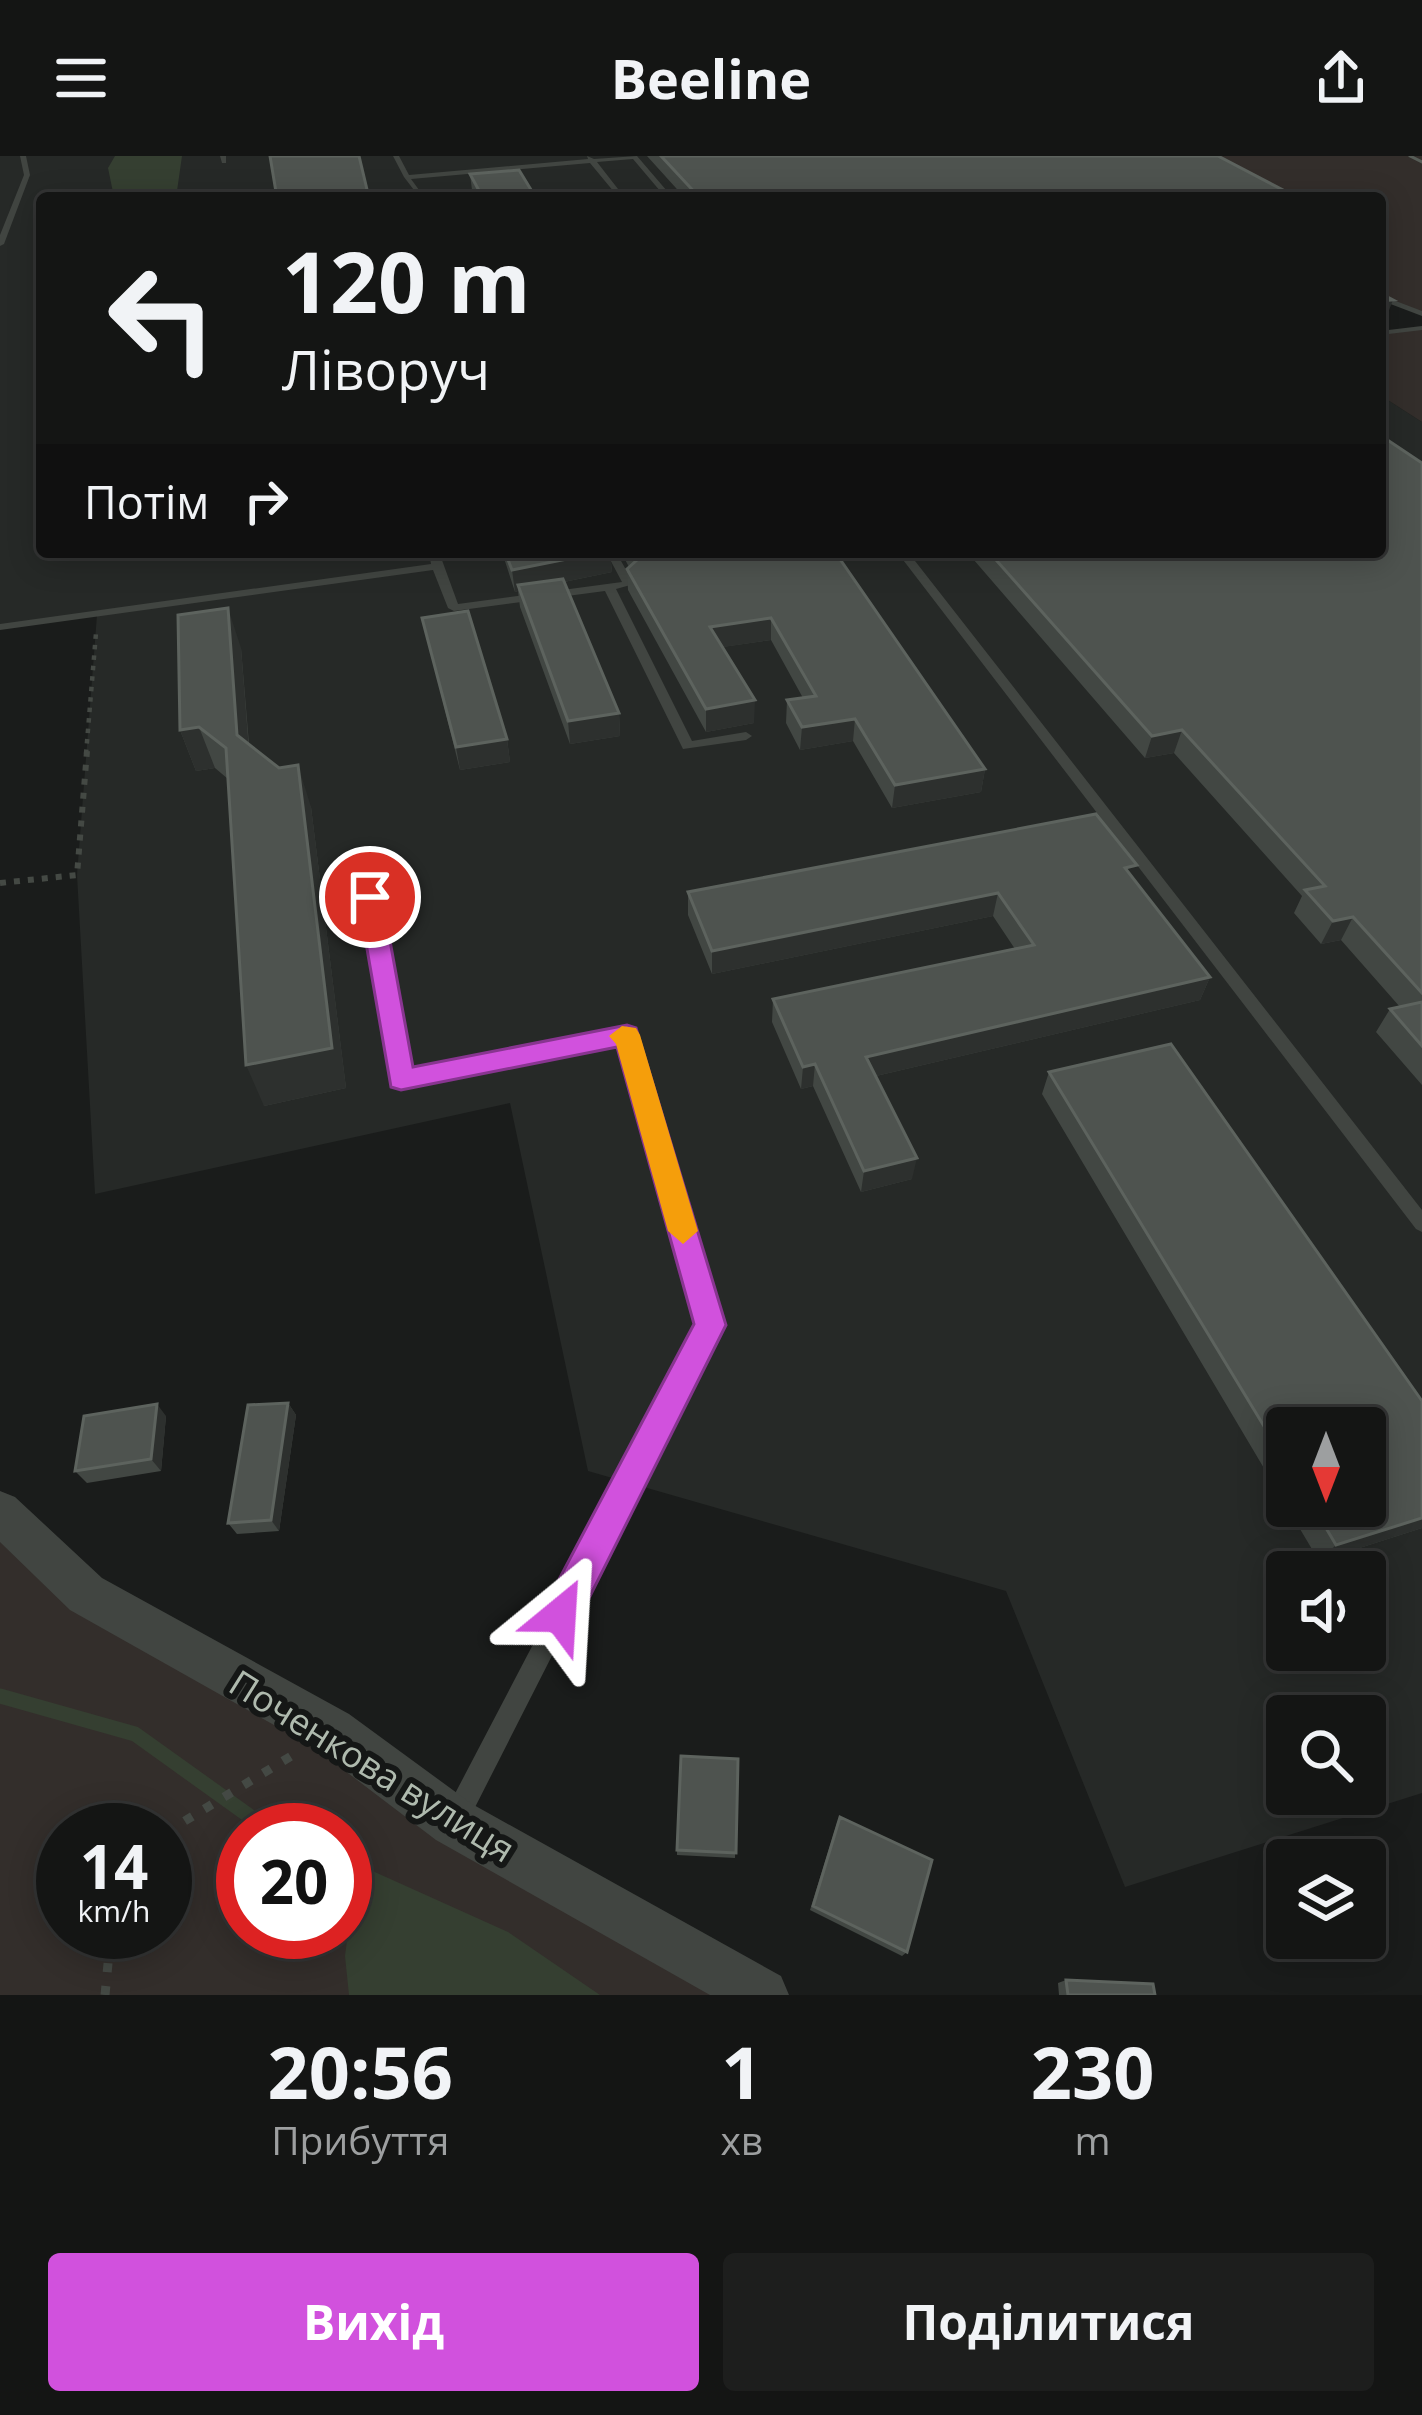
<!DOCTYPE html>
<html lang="uk">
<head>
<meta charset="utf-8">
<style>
	body { margin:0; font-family:"Open Sans",sans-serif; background:#1d1e1d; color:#f1f3f6; height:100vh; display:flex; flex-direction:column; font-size:45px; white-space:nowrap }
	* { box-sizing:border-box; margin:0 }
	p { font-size:39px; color:#9d9fa0 }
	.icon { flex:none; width:66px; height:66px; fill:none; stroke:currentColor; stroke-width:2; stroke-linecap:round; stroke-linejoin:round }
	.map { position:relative; height:1839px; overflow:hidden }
	.sheet { display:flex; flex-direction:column; background:#141514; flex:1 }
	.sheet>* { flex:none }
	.guide { position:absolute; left:36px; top:36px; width:1350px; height:366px; border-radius:12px; box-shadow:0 6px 30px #0003,0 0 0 3px #333434; background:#141514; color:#f1f3f6; overflow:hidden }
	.needle { width:78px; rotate:180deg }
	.tools { position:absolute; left:1266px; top:1251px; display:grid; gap:24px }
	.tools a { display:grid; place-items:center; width:120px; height:120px; border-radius:12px; background:#141514; box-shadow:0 6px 30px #0003,0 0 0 3px #333434; font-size:60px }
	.speed { position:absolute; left:36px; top:1647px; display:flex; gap:24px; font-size:60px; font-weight:700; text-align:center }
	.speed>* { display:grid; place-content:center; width:156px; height:156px; border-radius:50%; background:#141514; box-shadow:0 6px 30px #0003,0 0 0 3px #333434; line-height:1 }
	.speed small { font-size:30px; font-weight:400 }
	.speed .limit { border:18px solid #d22; background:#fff; color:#111 }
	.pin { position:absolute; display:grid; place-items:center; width:102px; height:102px; color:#fff; margin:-51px; border:6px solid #fff; border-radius:50%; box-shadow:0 3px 12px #0007 }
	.me { position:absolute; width:132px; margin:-66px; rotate:27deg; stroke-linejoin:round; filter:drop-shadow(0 0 9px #0008) }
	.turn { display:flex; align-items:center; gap:42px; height:252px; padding:0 48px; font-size:54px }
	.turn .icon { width:156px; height:156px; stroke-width:2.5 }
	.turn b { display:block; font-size:84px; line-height:102px }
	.then { display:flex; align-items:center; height:114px; padding:0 48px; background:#0003; gap:24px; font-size:45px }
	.eta { display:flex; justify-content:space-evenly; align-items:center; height:204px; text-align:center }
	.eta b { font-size:72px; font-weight:700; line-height:84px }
	.button { display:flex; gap:24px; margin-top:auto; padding:24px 48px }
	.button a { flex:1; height:138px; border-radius:12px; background:#d151dd; color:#fff; font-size:48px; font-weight:700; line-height:138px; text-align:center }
	.button a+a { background:#1d1e1d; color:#f1f3f6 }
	header { display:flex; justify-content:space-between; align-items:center; height:156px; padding:0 48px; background:#141514; font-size:54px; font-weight:700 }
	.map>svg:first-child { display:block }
	.built { fill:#262927; fill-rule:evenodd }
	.green { fill:#332e2b; fill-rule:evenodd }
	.water { fill:#353f31 }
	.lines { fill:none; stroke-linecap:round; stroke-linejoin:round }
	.stream { stroke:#353f31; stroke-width:15 }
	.path-far2 { stroke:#444944; stroke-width:4.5; stroke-dasharray:4.5 6; stroke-linecap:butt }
	.path-far1 { stroke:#444944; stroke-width:6; stroke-dasharray:6 8; stroke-linecap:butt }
	.path { stroke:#444944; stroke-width:9; stroke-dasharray:9 14; stroke-linecap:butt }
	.lane { fill:#414541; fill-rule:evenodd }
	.street { fill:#414541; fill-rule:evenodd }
	.tram { stroke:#575d57; stroke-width:3 }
	.wall { fill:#424743; fill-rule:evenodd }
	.shaded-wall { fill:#2d302e }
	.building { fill:#4e534f; stroke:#5d635e; stroke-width:3 }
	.route { fill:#d151dd; stroke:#883590; stroke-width:3 }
	.slow { fill:#f59e0b }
	.labels { text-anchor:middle; stroke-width:12; stroke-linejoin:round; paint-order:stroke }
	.near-street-label { font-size:36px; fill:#afbaae; stroke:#151716 }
</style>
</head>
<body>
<header><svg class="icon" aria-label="menu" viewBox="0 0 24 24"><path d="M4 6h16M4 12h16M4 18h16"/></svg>Beeline<svg class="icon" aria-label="share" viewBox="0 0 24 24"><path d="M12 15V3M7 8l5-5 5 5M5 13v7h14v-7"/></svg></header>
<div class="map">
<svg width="1422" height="1839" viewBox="0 0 1422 1839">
	<rect width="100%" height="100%" fill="#1a1c1b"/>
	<path class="built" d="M0,0H1205L1283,42H42V396H1380V239L1422,266V1637L1125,1731L1006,1435L588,1315L510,947L95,1038L77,719L97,459L0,471ZM1287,1272H1365V1350H1287ZM1287,1416H1365V1494H1287ZM1287,1560H1365V1638H1287Z"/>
	<path class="green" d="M1205,0H1422V158L1380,141V42H1283Z
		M1422,172V266L1380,239V177Z
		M0,1356L86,1438L762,1839H0ZM63,1674H165V1776H63ZM243,1674H345V1776H243Z"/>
	<path class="water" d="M115,0H182L177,35L114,41L108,12Z
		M357,1708L508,1776L600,1839H349L345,1800Z"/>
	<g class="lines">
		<path class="stream" d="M0,1540L135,1578L269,1674
			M345,1704L357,1708"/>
		<path class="path-far2" d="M86,598L96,477"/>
		<path class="path-far1" d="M0,727L77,719L87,595"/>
		<path class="path" d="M165,1677L293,1599
			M105,1839L111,1776"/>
		<path class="lane" d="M20,0H26L30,19L4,88L0,90V79L24,19Z
			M220,0H226V7H222Z
			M393,0H399L409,19L588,3L587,0L594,3L637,0L673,42H666L633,3L597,6L625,42H619L590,7L411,23L422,38L434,42H420L404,21Z
			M1380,139L1422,155V160L1380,144Z
			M1422,170V174L1380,179V175Z
			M429,396H439L458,448L622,426L606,396H616L634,428L616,433L692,585L746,576L752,580L746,584L683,593L605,435L454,455L448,452L433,414L0,474V468L431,408Z
			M897,396H908L1422,1054V1076L1416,1073Z
			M370,736L377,741L408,916L627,873L633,875L720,1169L466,1669L457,1672L448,1669L445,1660L448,1651L700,1169L621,886L401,930L395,928L363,741Z"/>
		<path class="street" d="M0,1335L15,1341L102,1422L349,1558L472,1648L781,1820L789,1839H710L436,1684L315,1592L70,1454L0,1386Z"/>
		<path class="tram" d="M1410,0L1422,6"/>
	</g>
	<path class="wall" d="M647,0H1218L1280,42H685Z
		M470,18L536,42H476L472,34Z
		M1422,307V929L1376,876L1390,853L1400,851L1341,784L1321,788L1294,757L1302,740L1174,597L1145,602L967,396H1380Z
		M502,396H610L612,416L564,426L619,557L620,580L570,588L520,451L518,435L515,436Z
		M621,396H835L985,613L981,636L892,652L853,585L800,594L786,567L787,544L803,542L771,484L722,491L754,567L706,576L628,434L627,413L629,411Z
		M422,462L507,583L510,606L460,614Z
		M241,492L249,588L311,651L346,932L264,950L228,623L215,612L196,615L180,574Z
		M1133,721L1210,821L1200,844L876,920L912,1023L861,1036L813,930L801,933L772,866L773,843L1015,793L993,760L712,818L688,759V736Z
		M1049,916L1422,1245V1372L1319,1405L1042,938ZM1287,1272L1365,1350H1287Z
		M288,1247L296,1259L279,1375L237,1378L228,1367Z
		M166,1260L161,1315L87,1327L75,1315Z
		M738,1603L735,1702L677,1699V1694Z
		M837,1667L907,1796L902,1800L810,1754Z
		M1066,1824L1155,1839H1059L1058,1827Z"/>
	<path class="shaded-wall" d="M1283,34L1280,42H1208L1209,41Z
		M1393,144L1386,162L1380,163V145Z
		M602,396H610L612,416L520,435L518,429V435L515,436L512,414Z
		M228,452L241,492L251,620L237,579Z
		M771,462V484L710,493V471Z
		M755,544L754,567L706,576V553Z
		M619,557L620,580L570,588L568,565Z
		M855,563L853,585L800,594L802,571Z
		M199,571L215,612L196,615L180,574Z
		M1182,574L1174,597L1145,602L1152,580Z
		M507,583L510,606L460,614L456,591Z
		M298,609L311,651L346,932L264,950L246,909Z
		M985,613L981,636L892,652L895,629Z
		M998,737L993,760L712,818V795Z
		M1353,761L1341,784L1321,788L1333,765Z
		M1210,821L1200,844L863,923L866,901Z
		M815,908L813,930L801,933L803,911Z
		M917,1002L912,1023L861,1036L864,1015Z
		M288,1247L296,1259L279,1375L271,1364Z
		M157,1248L166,1260L161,1315L151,1303Z
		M1422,1362V1372L1319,1405L1336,1389Z"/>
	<path class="building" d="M270,0H359L369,42H277Z
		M661,0H1218L1283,34L1209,41L1211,42H700Z
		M519,14L536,42H483L470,18Z
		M1380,137L1393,144L1380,145Z
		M1380,279L1422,307V837L1353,761L1333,765L1305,734L1325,730L1182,574L1152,580L989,396H1380Z
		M505,396H602L512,414Z
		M632,396H835L985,613L895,629L855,563L802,571L787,544L816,540L771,462L710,471L755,544L706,553L627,413L637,404Z
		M563,423L619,557L568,565L518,429Z
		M228,452L237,579L279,612L298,609L332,892L246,909L226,592L199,571L180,574L178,459Z
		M468,455L507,583L456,591L422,462Z
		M1096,658L1137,709L1125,712L1210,821L866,901L917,1002L864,1015L815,908L803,911L773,843L1034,789L998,737L712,795L688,736Z
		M1422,846V890L1390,853Z
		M1171,888L1422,1245V1362L1336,1389L1313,1350H1365V1272H1287V1308L1049,916Z
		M288,1247L271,1364L228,1367L248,1249Z
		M157,1248L151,1303L75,1315L84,1260Z
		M681,1600L738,1603L736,1697L677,1694Z
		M840,1661L932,1704L907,1796L813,1750Z
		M1066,1824L1153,1828L1155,1839H1068Z"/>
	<path class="route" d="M370,733L382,741L413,911L627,869L636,872L726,1169L574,1472L560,1478L547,1472L542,1459L547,1446L694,1168L617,891L401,934L391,931L358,741Z"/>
	<path class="slow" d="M622,870L636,872L640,879L698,1075L683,1088L668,1075L616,888L609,880Z"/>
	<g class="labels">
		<g class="near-street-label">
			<text transform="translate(372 1610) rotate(32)" y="13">Поченкова вулиця</text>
		</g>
	</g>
</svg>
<div class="tools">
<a><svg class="needle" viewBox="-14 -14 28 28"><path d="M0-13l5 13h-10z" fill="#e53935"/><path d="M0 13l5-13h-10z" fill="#9d9fa0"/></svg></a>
<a><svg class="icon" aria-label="sound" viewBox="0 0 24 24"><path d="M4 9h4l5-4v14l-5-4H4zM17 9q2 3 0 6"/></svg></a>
<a><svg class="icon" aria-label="search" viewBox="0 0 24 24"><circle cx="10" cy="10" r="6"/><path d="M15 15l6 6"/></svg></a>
<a><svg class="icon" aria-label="layers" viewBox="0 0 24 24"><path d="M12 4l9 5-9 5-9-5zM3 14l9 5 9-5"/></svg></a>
</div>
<div class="speed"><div>14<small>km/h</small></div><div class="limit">20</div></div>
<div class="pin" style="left:370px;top:741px;background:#d93025"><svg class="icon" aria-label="arrive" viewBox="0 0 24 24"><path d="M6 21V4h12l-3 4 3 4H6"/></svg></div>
<svg class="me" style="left:560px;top:1459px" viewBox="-20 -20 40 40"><path d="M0-17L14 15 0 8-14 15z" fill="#d151dd" stroke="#fff" stroke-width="4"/></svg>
<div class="guide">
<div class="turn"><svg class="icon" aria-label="left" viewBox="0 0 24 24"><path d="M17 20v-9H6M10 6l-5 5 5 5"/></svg><div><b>120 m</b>Ліворуч</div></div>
<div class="then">Потім<svg class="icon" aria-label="right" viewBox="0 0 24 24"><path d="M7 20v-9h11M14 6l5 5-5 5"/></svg></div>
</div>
</div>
<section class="sheet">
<div class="eta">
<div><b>20:56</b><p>Прибуття</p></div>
<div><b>1</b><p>хв</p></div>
<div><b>230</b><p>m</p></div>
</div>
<div class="button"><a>Вихід</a><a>Поділитися</a></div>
</section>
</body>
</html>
